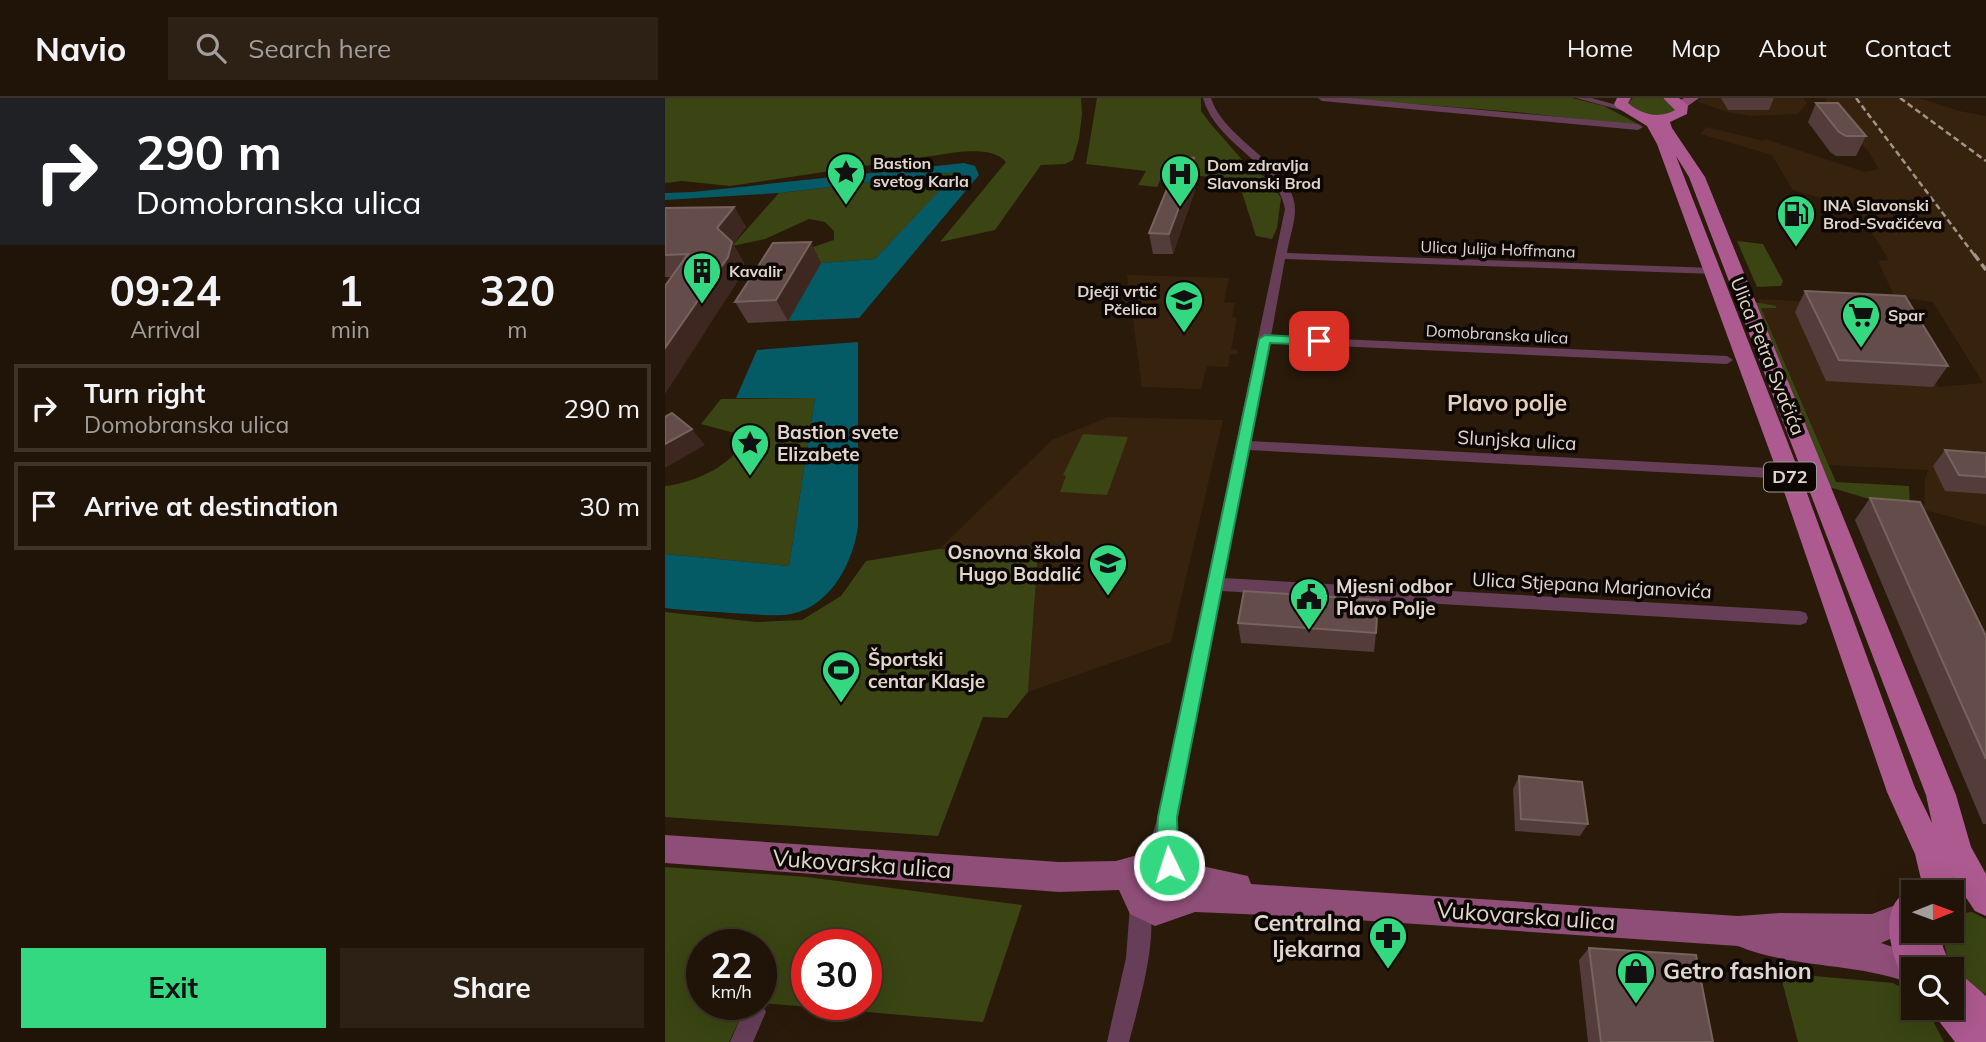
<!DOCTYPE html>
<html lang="en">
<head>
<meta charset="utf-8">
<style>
	body { margin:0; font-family:Mulish,sans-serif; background:#2d2116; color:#f1f3f6; height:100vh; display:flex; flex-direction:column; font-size:26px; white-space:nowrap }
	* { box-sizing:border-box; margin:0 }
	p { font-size:23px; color:#a29e9c }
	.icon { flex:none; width:38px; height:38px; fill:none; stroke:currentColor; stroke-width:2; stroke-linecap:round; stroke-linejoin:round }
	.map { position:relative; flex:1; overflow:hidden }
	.drawer { display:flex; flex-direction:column; background:#201408; width:665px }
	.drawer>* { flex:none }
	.guide { background:#202124; color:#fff; overflow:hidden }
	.needle { width:46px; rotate:89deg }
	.tools { position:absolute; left:1236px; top:782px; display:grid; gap:14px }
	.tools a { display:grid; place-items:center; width:63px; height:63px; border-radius:0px; background:#201408; box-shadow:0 7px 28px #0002,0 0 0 2px #3d3329; font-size:35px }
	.speed { position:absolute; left:21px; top:831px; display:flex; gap:14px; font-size:35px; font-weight:700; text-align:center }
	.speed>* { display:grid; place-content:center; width:91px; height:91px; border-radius:50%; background:#201408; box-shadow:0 7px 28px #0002,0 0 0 2px #3d3329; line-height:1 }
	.speed small { font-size:18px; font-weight:400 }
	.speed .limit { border:10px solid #d22; background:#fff; color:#111 }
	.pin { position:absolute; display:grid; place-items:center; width:60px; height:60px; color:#fff; margin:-30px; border-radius:14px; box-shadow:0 4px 10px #0006 }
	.me { position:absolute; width:77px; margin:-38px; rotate:356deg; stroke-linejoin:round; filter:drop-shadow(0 0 5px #0008) }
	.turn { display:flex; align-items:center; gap:24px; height:147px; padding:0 21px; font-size:32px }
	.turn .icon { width:91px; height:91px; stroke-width:2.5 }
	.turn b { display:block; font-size:49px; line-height:60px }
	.eta { display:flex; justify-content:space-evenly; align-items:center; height:119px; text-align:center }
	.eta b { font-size:42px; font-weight:700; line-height:49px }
	.primary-button { display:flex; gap:14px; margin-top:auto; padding:14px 21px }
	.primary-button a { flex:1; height:80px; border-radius:0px; background:#34d881; color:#111; font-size:28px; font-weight:700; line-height:80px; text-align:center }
	.primary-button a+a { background:#2d2116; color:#f1f3f6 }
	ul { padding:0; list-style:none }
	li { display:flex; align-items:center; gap:21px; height:88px; margin:0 14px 10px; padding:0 7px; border:4px solid #3d3329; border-radius:0px }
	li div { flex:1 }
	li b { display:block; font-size:26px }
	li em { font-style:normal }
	header { display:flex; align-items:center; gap:42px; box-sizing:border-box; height:98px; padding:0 35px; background:#201408; border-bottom:2px solid #3d3329 }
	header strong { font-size:33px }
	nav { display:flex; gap:38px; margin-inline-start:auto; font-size:24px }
	.search { width:490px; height:63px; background:#2d2116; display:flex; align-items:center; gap:18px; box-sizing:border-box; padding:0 24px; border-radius:0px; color:#a29e9c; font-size:26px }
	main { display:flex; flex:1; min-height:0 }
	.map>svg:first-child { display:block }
	.built { fill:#37230d }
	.green { fill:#3a4513; fill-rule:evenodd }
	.water { fill:#045a65 }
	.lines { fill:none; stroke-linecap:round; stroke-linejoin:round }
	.street { fill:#663e58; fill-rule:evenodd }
	.secondary { fill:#8e4e78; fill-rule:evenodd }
	.primary { fill:#ad5a91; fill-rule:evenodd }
	.rail-far1 { stroke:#a19488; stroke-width:2.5; stroke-dasharray:6 3.5; stroke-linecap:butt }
	.rail { stroke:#a19488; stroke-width:3.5; stroke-dasharray:8 4.5; stroke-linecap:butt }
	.wall { fill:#543c3a }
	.shaded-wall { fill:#3d2720 }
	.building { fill:#634c4a; stroke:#77625e; stroke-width:2 }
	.route { fill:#34d881; stroke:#228c54; stroke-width:2 }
	.labels { text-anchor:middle; stroke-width:7; stroke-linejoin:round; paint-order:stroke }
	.far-poi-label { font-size:16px; font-weight:bold; fill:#e1d6cc; stroke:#0d0703; text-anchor:start }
	.far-street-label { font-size:16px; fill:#e1d6cc; stroke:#0d0703 }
	.shield { fill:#0d0703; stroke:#a19890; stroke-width:2 }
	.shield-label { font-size:18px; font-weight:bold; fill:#e1d6cc }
	.street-label { font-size:19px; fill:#e1d6cc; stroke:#0d0703 }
	.poi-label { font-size:19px; font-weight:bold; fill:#e1d6cc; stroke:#0d0703; text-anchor:start }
	.quarter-label { font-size:23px; font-weight:bold; fill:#e4cfbb; stroke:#0d0703 }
	.near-street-label { font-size:23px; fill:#e1d6cc; stroke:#0d0703 }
	.near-poi-label { font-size:23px; font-weight:bold; fill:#e1d6cc; stroke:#0d0703; text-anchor:end }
</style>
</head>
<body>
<header>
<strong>Navio</strong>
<div class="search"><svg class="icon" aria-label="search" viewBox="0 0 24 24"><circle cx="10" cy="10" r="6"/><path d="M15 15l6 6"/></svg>Search here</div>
<nav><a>Home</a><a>Map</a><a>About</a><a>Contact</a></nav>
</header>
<main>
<section class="drawer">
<div class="guide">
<div class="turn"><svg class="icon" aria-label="right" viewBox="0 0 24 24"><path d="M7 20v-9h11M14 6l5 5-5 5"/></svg><div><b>290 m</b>Domobranska ulica</div></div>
</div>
<div class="eta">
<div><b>09:24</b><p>Arrival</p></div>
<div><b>1</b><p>min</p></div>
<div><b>320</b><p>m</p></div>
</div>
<ul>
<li><svg class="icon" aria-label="right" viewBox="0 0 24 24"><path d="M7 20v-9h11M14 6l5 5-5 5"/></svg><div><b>Turn right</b><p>Domobranska ulica</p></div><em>290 m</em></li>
<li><svg class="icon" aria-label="arrive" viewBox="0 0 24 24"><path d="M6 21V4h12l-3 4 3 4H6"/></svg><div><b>Arrive at destination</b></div><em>30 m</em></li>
</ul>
<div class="primary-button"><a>Exit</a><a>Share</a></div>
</section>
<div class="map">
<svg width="1321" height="944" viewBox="0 0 1321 944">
	<rect width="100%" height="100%" fill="#2a1a0a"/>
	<path class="built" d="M1038,0H1138L1142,5L1133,16L1086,18L1062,14L1031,3Z
		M1160,0H1254L1294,13L1321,18V428L1259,412L1260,381L1263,372L1164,367L1096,210L1093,201L1232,208L1273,289L1318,285L1268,204L1229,198L1213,163L1224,162L1191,110L1128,92L1107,57L1036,36L1041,29L1099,43L1100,41L1200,74L1214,71L1204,54L1166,12Z
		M462,177L564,180L559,204L570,205L567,219L572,220L566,251L573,252L572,256H565L563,269L542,268L536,291L477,289Z
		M443,319L558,322L506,544L363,594L373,455L274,451L387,342Z"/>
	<path class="green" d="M0,0H416L417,16L414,41L408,62L400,66L376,67L330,132L275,144L341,64C330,51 308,53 293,54L65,88L17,83L0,85Z
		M432,0H536V13L545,25L579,64L604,82L616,100L612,130L607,141L591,138L573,82L499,74L492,89L473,87L481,73L421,66Z
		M674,0H907L939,8L977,28L851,14Z
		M968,0H997L1009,6L1010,12C994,22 979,16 964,8L963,5Z
		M293,74L210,161L156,165L128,156L169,142V133L160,124L144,121L100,141L67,148L114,95Z
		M1072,143L1098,146L1118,183L1116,188L1092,189Z
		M1089,204L1111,208V210H1096L1171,384L1244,388L1245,409L1234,410L1161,388Z
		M150,300L124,468L0,456V388C24,386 77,366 77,337L36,326L56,301Z
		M418,336L463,339L442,397L395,394L401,378L398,377Z
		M274,451L373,455L363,594L342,620L318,619L273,738L0,719V514L91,524L137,522L176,498L201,463Z
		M0,769L142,779L357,807L318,924L96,905V847H37V906L82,907L64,944H0ZM142,847H201V906H142Z
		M1307,814L1321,821V896C1295,886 1279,865 1279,837L1292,828L1298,815Z
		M1115,875L1228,885L1241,892L1248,899V910H1258L1267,921L1279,944H1133Z"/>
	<path class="water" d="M299,65L310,68L314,77L194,220L123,223L156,165L210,161L292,74L114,95L0,102V95L28,94Z
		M193,244V428C188,467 163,513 119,517C101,518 83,516 65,515C43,513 21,513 0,510V456L124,468L150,300H71L92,252Z"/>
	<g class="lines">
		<path class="street" d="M538,0H546C559,43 630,68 630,112C630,125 624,141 622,155L1049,170L1055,173L1049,176L620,161L606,238L1062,258L1068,262L1062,266L604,245L585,343L1124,371L1131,376L1124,381L584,352L559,480L1135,513L1141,515L1143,520L1141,525L1135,527L556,493L513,719C507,738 500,772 480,780L473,777L470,770L486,741L493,719L620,111C610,62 551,47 538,0Z
			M653,0H685L973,26L978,29L973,32L657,3Z
			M911,0H926L963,10L959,13Z
			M475,798L482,801C496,833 473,909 464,944H442L461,860L465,808L468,801Z
			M82,906L96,905L101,914L88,944H65Z"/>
		<path class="secondary" d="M1019,0H1034L1020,10H1012V4Z
			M0,737L394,764L451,763L494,751L532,767L583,778L586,786L1073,818L1115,815L1207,816L1241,803L1248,806V831L1216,845L1263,861L1268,872H1248V886C1191,864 1129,871 1073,848L648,819L530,814L490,828L465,816L454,792L394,794L0,765ZM495,780L500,785V792L495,797H488L484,792V785L489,780Z"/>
		<path class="primary" d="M952,0H966L963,5C977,17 994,21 1010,12L998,0H1014L1023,7L1022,16L1005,24L1007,30L1040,79L1291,697L1306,749L1321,776V818L1310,813L1287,779L1291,794L1286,805V794H1248V833H1277L1278,849L1288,874L1298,878L1321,898V944H1290L1273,922L1268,910H1286V872H1248V888L1239,884C1226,856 1210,806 1248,790L1259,794L1250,756L1222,694L1113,376L992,46L982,28L951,9L949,6ZM1011,58L1024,79L1261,697L1267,725L1250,690L1135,376Z"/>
		<path class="rail-far1" d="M1191,0L1310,158
			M1235,0L1321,63"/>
		<path class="rail" d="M1309,156L1321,172"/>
	</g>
	<path class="wall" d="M1056,0H1109L1104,12H1063Z
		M1151,5L1201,38L1191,58H1171L1165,54L1143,24Z
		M529,60L531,80L529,85L530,92L508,156H488L484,135Z
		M69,109L81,129L68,146L79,165L75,180L0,179V110Z
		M156,165L123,223L83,225L70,204Z
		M1140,193L1283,268L1268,289L1161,283L1130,214Z
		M1280,352L1321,355V396L1280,393L1268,368Z
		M1205,400L1321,538V726H1318L1190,422Z
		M573,525L711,535L709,554L576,545Z
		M854,678L923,726L915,738L850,733L848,691Z
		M924,850L1048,944H923L914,862Z"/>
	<path class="shaded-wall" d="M529,60L531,80L529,85L530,92L508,156L504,136Z
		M69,109L81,129L68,146L79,165L75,180L0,296V250L52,130Z
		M146,144L156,165L123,223L111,202Z
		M27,331L40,347L0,370V346Z"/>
	<path class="building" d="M1151,5H1173L1201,38H1181L1174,34Z
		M515,59L529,60L524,72H528L504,136L484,135Z
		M69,109L52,130L67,144L63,159L0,250V188L23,156L0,157V110Z
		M146,144L111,202L70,204L108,145Z
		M1140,193L1240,198L1283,268L1174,262Z
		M7,315L27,331L0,346V319Z
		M1280,352L1321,355V379L1294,377Z
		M1205,400L1255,404L1321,538V661Z
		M579,493L713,502L711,535L573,525Z
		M854,678L917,684L923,726L856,721Z
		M924,850L1031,857L1048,944H936Z"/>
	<path class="route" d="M600,237L654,240L660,243L654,247L605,245L512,719C512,732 515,765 511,774L504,777L497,774L491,754L493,719L594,241Z"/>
	<defs>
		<g id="sight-pin" transform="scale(2.0125)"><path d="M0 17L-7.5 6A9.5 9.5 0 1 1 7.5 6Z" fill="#34d881" stroke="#0d0703"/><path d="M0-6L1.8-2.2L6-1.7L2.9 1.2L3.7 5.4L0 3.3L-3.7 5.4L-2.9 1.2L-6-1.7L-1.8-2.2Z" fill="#111"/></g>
		<g id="hospital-pin" transform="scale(2.0125)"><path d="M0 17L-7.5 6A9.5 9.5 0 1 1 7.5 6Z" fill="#34d881" stroke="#0d0703"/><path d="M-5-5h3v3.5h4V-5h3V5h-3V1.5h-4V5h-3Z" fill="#111"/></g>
		<g id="fuel-pin" transform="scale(2.0125)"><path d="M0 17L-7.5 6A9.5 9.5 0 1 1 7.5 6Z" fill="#34d881" stroke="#0d0703"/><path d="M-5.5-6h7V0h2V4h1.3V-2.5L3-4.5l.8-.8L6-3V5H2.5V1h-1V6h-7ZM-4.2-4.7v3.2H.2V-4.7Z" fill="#111"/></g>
		<g id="building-pin" transform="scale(2.0125)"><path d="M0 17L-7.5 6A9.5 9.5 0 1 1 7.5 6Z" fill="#34d881" stroke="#0d0703"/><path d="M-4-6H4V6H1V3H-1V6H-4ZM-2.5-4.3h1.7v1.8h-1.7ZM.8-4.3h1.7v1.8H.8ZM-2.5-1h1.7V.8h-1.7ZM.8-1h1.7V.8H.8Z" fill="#111"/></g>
		<g id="school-pin" transform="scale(2.0125)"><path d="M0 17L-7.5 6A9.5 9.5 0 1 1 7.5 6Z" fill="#34d881" stroke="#0d0703"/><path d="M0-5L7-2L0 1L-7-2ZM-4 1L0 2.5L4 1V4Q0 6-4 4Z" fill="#111"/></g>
		<g id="supermarket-pin" transform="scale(2.0125)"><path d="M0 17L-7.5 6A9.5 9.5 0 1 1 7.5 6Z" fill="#34d881" stroke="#0d0703"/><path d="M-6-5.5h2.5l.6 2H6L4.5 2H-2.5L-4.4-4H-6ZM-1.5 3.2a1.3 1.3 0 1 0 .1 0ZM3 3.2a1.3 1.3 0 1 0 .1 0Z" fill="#111"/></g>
		<g id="civic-pin" transform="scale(2.0125)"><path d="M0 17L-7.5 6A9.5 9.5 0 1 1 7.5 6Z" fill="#34d881" stroke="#0d0703"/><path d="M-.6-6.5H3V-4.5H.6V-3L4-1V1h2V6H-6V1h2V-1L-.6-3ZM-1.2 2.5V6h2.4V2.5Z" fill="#111"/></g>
		<g id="stadium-pin" transform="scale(2.0125)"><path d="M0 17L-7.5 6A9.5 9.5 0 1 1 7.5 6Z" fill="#34d881" stroke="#0d0703"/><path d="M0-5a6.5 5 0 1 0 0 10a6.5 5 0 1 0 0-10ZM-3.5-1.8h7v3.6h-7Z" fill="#111"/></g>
		<g id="pharmacy-pin" transform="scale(2.0125)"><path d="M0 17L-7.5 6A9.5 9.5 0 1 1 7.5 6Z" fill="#34d881" stroke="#0d0703"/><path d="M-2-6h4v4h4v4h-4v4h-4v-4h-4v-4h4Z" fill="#111"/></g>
		<g id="shop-pin" transform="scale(2.0125)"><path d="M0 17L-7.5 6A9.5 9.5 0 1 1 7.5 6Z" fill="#34d881" stroke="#0d0703"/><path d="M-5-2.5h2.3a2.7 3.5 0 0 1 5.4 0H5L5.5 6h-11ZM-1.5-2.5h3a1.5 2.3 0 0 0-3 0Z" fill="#111"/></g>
	</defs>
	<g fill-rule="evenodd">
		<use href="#sight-pin" x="181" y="74"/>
		<use href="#hospital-pin" x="515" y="76"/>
		<use href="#fuel-pin" x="1131" y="116"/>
		<use href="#building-pin" x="37" y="173"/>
		<use href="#school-pin" x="519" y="202"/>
		<use href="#supermarket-pin" x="1196" y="217"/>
		<use href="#sight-pin" x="85" y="345"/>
		<use href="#school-pin" x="443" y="465"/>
		<use href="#civic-pin" x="644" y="499"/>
		<use href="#stadium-pin" x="176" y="572"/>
		<use href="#pharmacy-pin" x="723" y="838"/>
		<use href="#shop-pin" x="971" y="873"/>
	</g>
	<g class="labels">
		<g class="far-poi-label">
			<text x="208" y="71">Bastion<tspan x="208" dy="18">svetog Karla</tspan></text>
			<text x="542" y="73">Dom zdravlja<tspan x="542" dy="18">Slavonski Brod</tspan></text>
			<text x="1158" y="113">INA Slavonski<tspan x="1158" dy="18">Brod-Svačićeva</tspan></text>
			<text x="64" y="179">Kavalir</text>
			<text x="492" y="199" text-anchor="end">Dječji vrtić<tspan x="492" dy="18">Pčelica</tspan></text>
			<text x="1223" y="223">Spar</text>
		</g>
		<g class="far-street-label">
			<text transform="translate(833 151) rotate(2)" y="6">Ulica Julija Hoffmana</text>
			<text transform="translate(832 236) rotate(3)" y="6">Domobranska ulica</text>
		</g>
		<rect class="shield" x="1099" y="364.5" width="52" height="29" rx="5"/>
		<g class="shield-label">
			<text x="1125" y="385">D72</text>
		</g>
		<g class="street-label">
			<text transform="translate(1103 258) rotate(68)" y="7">Ulica Petra Svačića</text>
			<text transform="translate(852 342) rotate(3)" y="7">Slunjska ulica</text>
			<text transform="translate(927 487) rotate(3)" y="7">Ulica Stjepana Marjanovića</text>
		</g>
		<g class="poi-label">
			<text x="112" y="341">Bastion svete<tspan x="112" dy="22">Elizabete</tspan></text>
			<text x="416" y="461" text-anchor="end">Osnovna škola<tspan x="416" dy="22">Hugo Badalić</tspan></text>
			<text x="671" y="495">Mjesni odbor<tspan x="671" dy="22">Plavo Polje</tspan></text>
			<text x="203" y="568">Športski<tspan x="203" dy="22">centar Klasje</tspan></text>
		</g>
		<g class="quarter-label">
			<text x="842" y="313">Plavo polje</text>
		</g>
		<g class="near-street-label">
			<text transform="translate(197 766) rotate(4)" y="8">Vukovarska ulica</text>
			<text transform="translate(861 818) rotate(4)" y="8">Vukovarska ulica</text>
		</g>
		<g class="near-poi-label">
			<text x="696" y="833">Centralna<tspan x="696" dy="26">ljekarna</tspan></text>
			<text x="998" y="881" text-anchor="start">Getro fashion</text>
		</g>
	</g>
</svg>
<div class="tools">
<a><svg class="needle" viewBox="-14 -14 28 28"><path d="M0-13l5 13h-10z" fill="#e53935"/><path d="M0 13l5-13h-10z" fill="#a29e9c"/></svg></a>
<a><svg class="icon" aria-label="search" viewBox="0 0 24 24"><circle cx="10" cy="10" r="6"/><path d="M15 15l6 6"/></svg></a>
</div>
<div class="speed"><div>22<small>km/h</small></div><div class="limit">30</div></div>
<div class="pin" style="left:654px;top:243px;background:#d93025"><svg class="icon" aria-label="arrive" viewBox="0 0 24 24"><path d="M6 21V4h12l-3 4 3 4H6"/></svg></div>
<svg class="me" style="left:504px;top:767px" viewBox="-20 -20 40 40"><circle r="17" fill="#34d881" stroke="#fff" stroke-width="3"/><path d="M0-11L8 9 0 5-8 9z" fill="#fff"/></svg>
</div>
</main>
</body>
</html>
